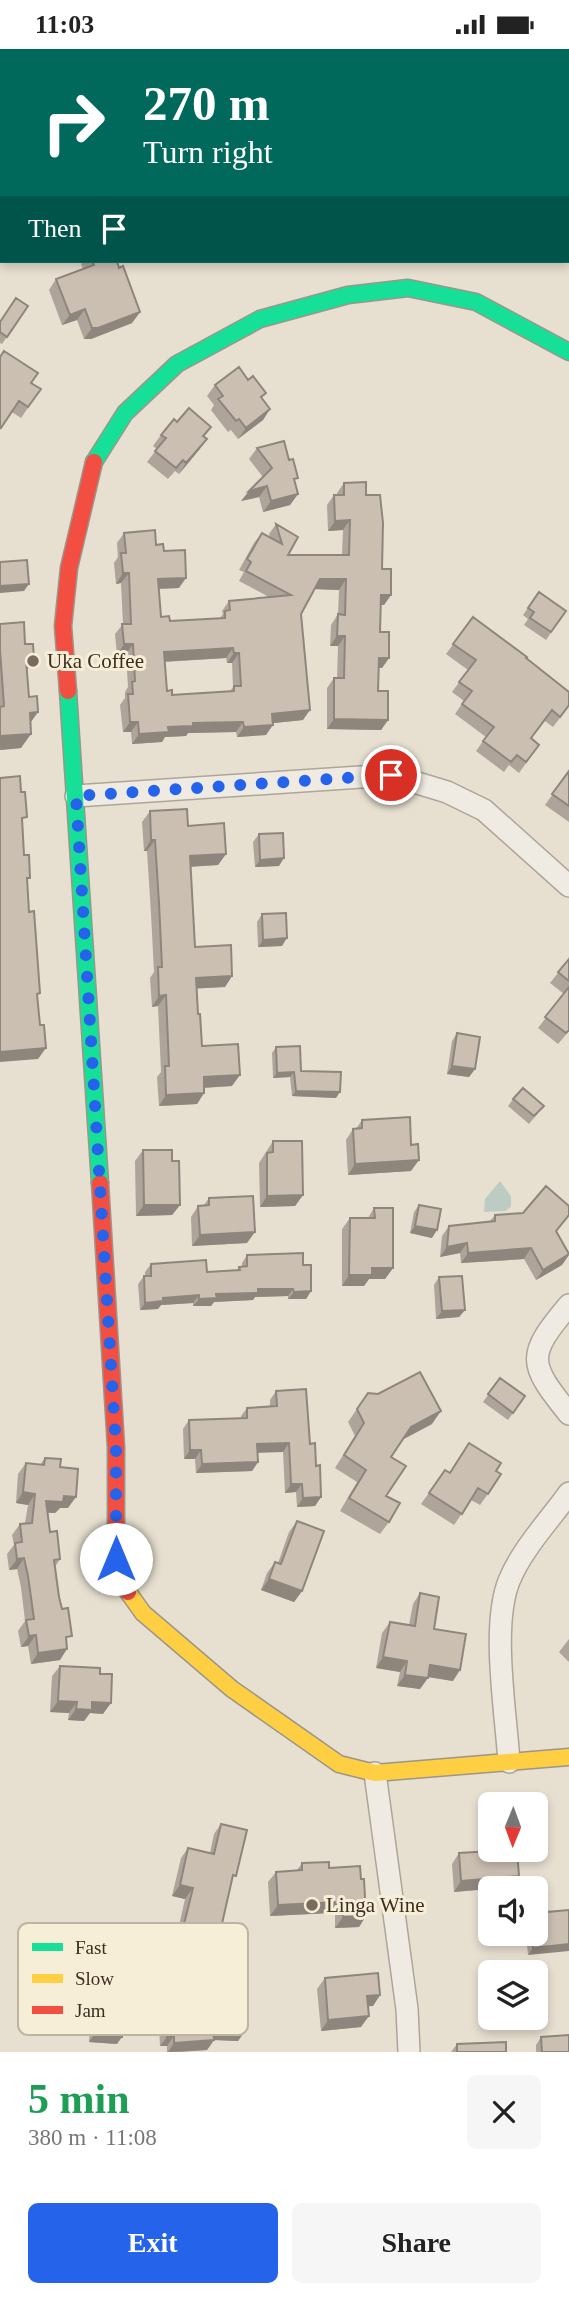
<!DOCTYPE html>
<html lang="en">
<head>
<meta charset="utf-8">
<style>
	body { margin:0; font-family:Georgia,serif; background:#f6f6f6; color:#222; height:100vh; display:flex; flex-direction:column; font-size:26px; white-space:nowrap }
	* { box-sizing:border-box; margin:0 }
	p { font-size:23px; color:#767676 }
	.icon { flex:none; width:38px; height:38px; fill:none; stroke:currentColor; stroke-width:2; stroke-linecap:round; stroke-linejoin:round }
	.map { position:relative; height:2003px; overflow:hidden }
	.panel { display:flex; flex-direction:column; background:#fff; flex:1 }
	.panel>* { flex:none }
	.top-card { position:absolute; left:0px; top:0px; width:570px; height:214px; box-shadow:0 4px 10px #0003; background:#00695c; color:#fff; overflow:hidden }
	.needle { width:46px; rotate:181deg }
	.buttons { position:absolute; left:478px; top:1743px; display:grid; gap:14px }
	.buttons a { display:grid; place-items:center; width:70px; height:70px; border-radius:10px; background:#fff; box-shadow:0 4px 10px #0003; font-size:35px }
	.pin { position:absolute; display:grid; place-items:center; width:60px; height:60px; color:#fff; margin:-30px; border:4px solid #fff; border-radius:50%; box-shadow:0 2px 7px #0007 }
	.me { position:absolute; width:77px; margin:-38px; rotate:0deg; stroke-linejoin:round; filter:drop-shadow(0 0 5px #0008) }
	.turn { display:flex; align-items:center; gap:24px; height:147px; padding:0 28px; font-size:32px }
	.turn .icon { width:91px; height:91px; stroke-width:2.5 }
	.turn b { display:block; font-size:49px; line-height:60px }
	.then { display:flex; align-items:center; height:66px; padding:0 28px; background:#0003; gap:14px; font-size:26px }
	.round { display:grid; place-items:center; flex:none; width:74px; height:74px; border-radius:10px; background:#f6f6f6 }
	.overview { display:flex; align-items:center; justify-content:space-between; height:119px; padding:0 28px }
	h1 { font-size:42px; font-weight:800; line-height:52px; color:#1e9e55 }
	.action { display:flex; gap:14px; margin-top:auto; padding:14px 28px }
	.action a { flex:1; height:80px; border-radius:10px; background:#2563eb; color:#fff; font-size:28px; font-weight:800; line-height:80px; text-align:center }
	.action a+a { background:#f6f6f6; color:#222 }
	.status { display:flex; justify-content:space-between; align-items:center; height:49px; padding:0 35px; background:#fff; direction:ltr }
	.status svg { height:19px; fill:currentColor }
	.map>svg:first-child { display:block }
	.water { fill:#bcccc2 }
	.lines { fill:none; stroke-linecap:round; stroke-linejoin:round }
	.river { stroke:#bcccc2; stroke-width:33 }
	.street-casing { stroke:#ada599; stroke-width:24 }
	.fast-casing { stroke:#9c958a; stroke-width:19 }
	.slow-casing { stroke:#9c958a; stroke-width:19 }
	.jam-casing { stroke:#9c958a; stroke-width:19 }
	.street { stroke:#efebe3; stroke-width:21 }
	.fast { stroke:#16e098; stroke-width:16 }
	.slow { stroke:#ffcf43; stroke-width:16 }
	.jam { stroke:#f24e42; stroke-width:16 }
	.wall { fill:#afa499; fill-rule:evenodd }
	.shaded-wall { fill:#8e867d }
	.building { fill:#cbbfb2; stroke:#8e867d; stroke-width:2; fill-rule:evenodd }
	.route { stroke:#2563eb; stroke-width:12; stroke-dasharray:0 21.6 }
	.poi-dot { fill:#786c5e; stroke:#f7eed8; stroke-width:2.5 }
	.labels { text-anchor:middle; stroke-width:6; stroke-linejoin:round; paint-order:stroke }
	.poi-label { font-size:21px; fill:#3d2e20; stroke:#f7eed8; text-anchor:start }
	.key { fill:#f7eed8; stroke:#bfb4a1; stroke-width:2 }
	.key-label { font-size:19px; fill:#3d2e20 }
</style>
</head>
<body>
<div class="status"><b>11:03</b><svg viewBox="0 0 49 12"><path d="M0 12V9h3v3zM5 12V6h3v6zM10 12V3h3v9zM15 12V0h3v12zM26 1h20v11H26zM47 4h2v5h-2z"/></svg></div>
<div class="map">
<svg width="569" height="2003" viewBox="0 0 569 2003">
	<rect width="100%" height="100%" fill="#e7e0d1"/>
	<path class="water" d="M500,1132L511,1147V1158L505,1162L484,1163L485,1150Z"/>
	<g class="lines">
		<path class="river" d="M0,84H2"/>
		<g class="street-casing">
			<path id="street" d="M76,747L391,726L447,743L484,761L569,837
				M569,1256C526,1307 528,1314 569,1365
				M509,1713C506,1664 491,1577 509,1532C522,1500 549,1472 569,1444
				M375,1724L407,1960L409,2003"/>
		</g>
		<g class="fast-casing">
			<path id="fast" d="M94,413L125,364L177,315L260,270L348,246L408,239L476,253L569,303
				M68,642L100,1134"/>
		</g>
		<g class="slow-casing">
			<path id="slow" d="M128,1543L143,1564L232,1640L339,1715L375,1724L569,1708"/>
		</g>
		<g class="jam-casing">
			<path id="jam" d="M68,642L63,577L69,519L94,413
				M100,1134L116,1398V1510L119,1527L128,1543"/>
		</g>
		<use href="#street" class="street"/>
		<use href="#fast" class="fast"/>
		<use href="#slow" class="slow"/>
		<use href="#jam" class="jam"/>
	</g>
	<path class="wall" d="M84,212H117L140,263L132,274L91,290H84L77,271L62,276L49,241L56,230L83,220L81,215Z
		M28,257L2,295L0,294V273Z
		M0,308L31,334L41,340L21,369L12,363L0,381Z
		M215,336L262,350L270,360L263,371L238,390L231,381L228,383L211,361L214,356L207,347Z
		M177,373L211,378L204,388L207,390L199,401L179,425L175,422L168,430L147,413L157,400L153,397L161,386Z
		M257,399L295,433L298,445L290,456L263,463L259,448L241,452L263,428L249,410Z
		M344,434L366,446L382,520L391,546L384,556H381L380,583L389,609L382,619H378V642L388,671L381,681L327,680V639L334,629H337L338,597H330L331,576L338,565L339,541L314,540L301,565L303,671L272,674L266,686L237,688L236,683L188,684L186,687L165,688L162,693L132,695L131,683H123L120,656L125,649V643L128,638L126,605L117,606L115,585L123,575L121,534L116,535L114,514L118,508L117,494L124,484L156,496L164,502L179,539L159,540L161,568L170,572L220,569L223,565L222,562L229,552L269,548L239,532L244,523L239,521L254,494L262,484L270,488L269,485L276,475L288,506H342L343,481L328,482L327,456L334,446H337V444ZM226,609L227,614H232L233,638L230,642L172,646L167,642L165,613Z
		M539,543L566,562L546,591L524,576L528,570L523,566Z
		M473,568L526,609L569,657L553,678L545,672L531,690L539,696L519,724L509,716L504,723L476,702L486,688L455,665L464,652L452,643L468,621L446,605Z
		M0,575L25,595L34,610L27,621L29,648L38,663L30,674L21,699L0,701Z
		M569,722V773L545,756Z
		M150,762L188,777L226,805L218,816L190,818L195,898L232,927L225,938L197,939L198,965L202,997L232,1037L204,1039V1044L197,1055L159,1057L157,1028L161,1023L158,957L152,958L150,929L154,923L151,865L147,802H144L142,773Z
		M259,785L279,817L255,818L253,793Z
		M262,865L282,897L258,898L257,873Z
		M569,910V982L558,995L538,979L564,945L550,934Z
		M457,984L475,1020L469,1028L447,1025L452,992Z
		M276,998L301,1022L336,1049L292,1047L290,1028L273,1029L272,1004Z
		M513,1050L538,1064L529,1075L508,1057Z
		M362,1071L411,1122L348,1126L346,1091L353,1080H356Z
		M273,1092L303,1146L295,1157L260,1158L259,1114Z
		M143,1101L172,1112L180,1156L172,1166L136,1167L135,1112Z
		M209,1149L247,1194L192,1197L191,1168L198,1157L204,1156Z
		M419,1156L432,1189L410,1184L414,1163Z
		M374,1159L393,1219L385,1230H369L364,1237H342V1180L350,1169H368Z
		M495,1166L556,1183L562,1216L536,1231L524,1210L461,1214L460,1204L440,1208L442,1187L449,1177L490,1172Z
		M247,1206L303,1216L311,1242L306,1250H288V1247L255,1248L253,1251L214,1253L211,1257H193V1254L161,1256L158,1260L140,1261L138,1235L144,1227H145V1223L151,1215L207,1223L237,1221L239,1218H242V1214Z
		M439,1228L465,1261L459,1268L436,1270L434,1236Z
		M500,1329L525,1347L508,1371L483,1353Z
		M276,1342L310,1395L316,1417L321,1448L315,1457L297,1458L296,1443L285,1444L283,1403H258V1413L252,1422L196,1424L195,1410H184L183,1380L189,1371L241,1369V1367L247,1359L270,1358V1351Z
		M368,1344L432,1375L403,1390L391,1408L386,1447L389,1473L380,1485L340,1462L357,1433L335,1419L355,1387L348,1373Z
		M469,1394L496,1422L488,1445L480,1456L471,1451L454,1476L421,1455L445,1421L449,1424Z
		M45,1409L60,1418L68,1459H60L55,1464H48L50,1483L60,1510L55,1518L67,1594L60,1611L31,1615L28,1597L21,1598L18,1582L25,1572L21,1538L17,1520L9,1521L7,1505L14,1496L12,1486L20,1475L25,1474L28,1456L16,1454L18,1425L26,1414L40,1416Z
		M297,1472L302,1542L294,1553L261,1541L267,1524L275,1513L278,1514L289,1483Z
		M420,1544L453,1632L428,1628L420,1640L397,1637L400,1623L376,1619L382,1584L390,1573L409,1576L413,1555Z
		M569,1590V1613L559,1603Z
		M60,1617L103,1665L90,1664L84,1672L68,1671L69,1664L50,1663L52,1627Z
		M221,1775L232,1833L212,1898L176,1890L185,1850L172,1847L181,1809L188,1799L210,1804L214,1785Z
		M459,1804L511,1838L454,1843L452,1815Z
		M302,1814L329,1819L361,1830L366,1867L359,1878L335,1879V1866H331V1864L270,1867L268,1833L276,1823L297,1821Z
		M569,1861L528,1906L526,1885H536Z
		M167,1921L187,1945L245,1982L238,1992L214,1991L207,2001L181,2003H167V1997H160L159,1979L164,1972L160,1931Z
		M325,1929L380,1946L373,1957H368L361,1978L321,1982L317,1940Z
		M96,1957L117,1995L89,1993L91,1964Z
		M541,1988L569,2003H536V1996Z
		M457,1995L506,2003H451Z"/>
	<path class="shaded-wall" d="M85,260L77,271L62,276L70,266Z
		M140,263L132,274L91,290H84L92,279Z
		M270,360L263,371L238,390L246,379Z
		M207,390L199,401L179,425L186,414Z
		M267,437L259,448L241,452L249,442Z
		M298,445L290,456L263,463L271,452Z
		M350,471L343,481L328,482L335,472Z
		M123,524H129L121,534L116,535Z
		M186,529L179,539L151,540L158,530Z
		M320,530H346L339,541L313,540Z
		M29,535L24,542L0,544V537Z
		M381,546H391L384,556H374Z
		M337,587H345L338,597H330Z
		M124,595H133L126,605L117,606Z
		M233,599L226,609L157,613L164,603Z
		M234,604H239L232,614H227Z
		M379,609H389L382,619H371Z
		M34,610L25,624L26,611Z
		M310,661L303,671L265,675L272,665Z
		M38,663L28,677L30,664Z
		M334,670L388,671L381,681L327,680Z
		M130,673H138L131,683H123Z
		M243,673L236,683L188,684L186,687L165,688L162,693L132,695L139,685L168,678L193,674Z
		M273,676L266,686L237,688L244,678Z
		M31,685L21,699L0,701V687Z
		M151,791H155L147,802H144Z
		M226,805L218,816L182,818L190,807Z
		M284,809L279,817L255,818L260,811Z
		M287,889L282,897L258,898L263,891Z
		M232,927L225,938L189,940L196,929Z
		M166,946L158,957L152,958L159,947Z
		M46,999L38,1010L0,1013V1003Z
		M452,1017L475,1020L469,1028L447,1025Z
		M294,1023L290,1028L273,1029L277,1024Z
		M240,1026L232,1037L196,1039L204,1028Z
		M296,1042L340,1043L336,1049L292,1047Z
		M204,1044L197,1055L159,1057L166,1046Z
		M419,1111L411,1122L348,1126L355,1115Z
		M303,1146L295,1157L260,1158L267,1147Z
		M144,1156H180L172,1166L136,1167Z
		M415,1177L437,1181L432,1189L410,1184Z
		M255,1183L247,1194L192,1197L200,1186Z
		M467,1194L460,1204L440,1208L447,1198Z
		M531,1199L524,1210L461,1214L468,1204Z
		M569,1206L562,1216L536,1231L543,1221Z
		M372,1219H393L385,1230H369L364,1237H342L349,1226Z
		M258,1240H293L288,1247L255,1248L253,1251L214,1253L211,1257H193L199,1250L216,1245Z
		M311,1242L306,1250H288L294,1243Z
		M199,1246L193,1254L161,1256L158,1260L140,1261L145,1254L163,1249Z
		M465,1261L459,1268L436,1270L442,1262Z
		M441,1362L432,1375L402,1391L411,1378Z
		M289,1394L283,1403L251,1404L257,1395Z
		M190,1401H201L195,1410H184Z
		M258,1413L252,1422L196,1424L202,1415Z
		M291,1435H302L296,1443L285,1444Z
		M23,1443L35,1445L28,1456L16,1454Z
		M64,1447L76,1448L68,1459H60L55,1464L38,1463L46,1452Z
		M321,1448L315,1457L297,1458L303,1449Z
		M24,1509L17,1520L9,1521L17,1510Z
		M269,1530L302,1542L294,1553L261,1541Z
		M36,1586L28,1597L21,1598L29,1587Z
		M67,1600L60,1611L31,1615L38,1604Z
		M383,1608L407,1612L400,1623L376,1619Z
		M430,1616L460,1621L453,1632L422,1627Z
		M405,1626L428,1629L420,1640L397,1637Z
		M58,1652L77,1653L69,1664L50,1663Z
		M92,1653L111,1654L103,1665L90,1664L84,1672L68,1671L76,1660Z
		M519,1827L511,1838L454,1843L461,1832Z
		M180,1836L193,1839L185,1850L172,1847Z
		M339,1853L331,1864L270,1867L278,1856Z
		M339,1855H342L335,1866H331Z
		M366,1867L359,1878L335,1879L343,1868Z
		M183,1879L219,1888L212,1898L176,1890Z
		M569,1895V1902L528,1906L533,1899Z
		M380,1946L373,1957L359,1958L367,1947Z
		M369,1967L361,1978L321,1982L328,1971Z
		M213,1981L245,1982L238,1992L214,1991L207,2001L168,2003L174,1994Z
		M94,1986L122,1988L117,1995L89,1993Z
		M174,1987L167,1997H160L167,1988Z"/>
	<path class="building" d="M92,212H117L119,219L123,217L140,263L98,279H92L85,260L70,266L56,230L94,216Z
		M16,249L28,257L7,288L0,283V273Z
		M4,302L38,324L31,334L41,340L28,358L19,352L1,379L0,378V308Z
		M239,318L248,331L253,327L266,344L261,348L270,360L246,379L239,370L236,372L218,350L223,347L215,336Z
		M189,359L211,378L203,387L207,390L186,414L183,411L176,419L155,402L166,389L161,386L174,370L177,373Z
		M284,392L289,411L293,410L298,429L294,430L298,445L271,452L267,437L249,442L272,419L257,399Z
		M366,433V446H380L383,474L382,520H391V546H381L380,583H389V609H379L378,642H388V671L334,670V629H344L345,587H337L338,565L345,566L346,530H320L301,565L310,661L272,665L273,676L244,678L243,673L193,674V677L168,678L169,683L139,685L138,673H130L128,645H133L132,633L135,632L133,595H124L122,575H131L129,524H123L121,504H126L124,484L155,481L156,496L163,495L164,502L185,501L186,529L158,530L161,568L169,567L170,572L225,569V562L230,561L229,552L291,546L246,522L251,513L247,510L262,484L282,495L276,475L298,488L288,506H349L350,471L335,472L334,446H344V434ZM233,599L234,604H239L241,637H234V642L172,646V641L167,642L164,603Z
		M27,511L29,535L0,537V513Z
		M539,543L566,562L551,583L530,569L534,563L528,559Z
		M473,568L527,608L526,609L569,643V656L560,668L552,661L531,689L539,696L526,713L517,706L511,713L483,692L494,678L462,655L472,642L459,633L476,611L453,595Z
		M24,573L25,595H33L34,610L26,611L29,648L37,647L38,663L30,664L31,685L0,687V658L4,657L0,601V575Z
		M569,722V757L552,745Z
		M20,727L21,743H25L27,768L22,769L24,806H29L30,829H27L29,863L34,862L40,944L37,945L40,976H44L46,999L0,1003V729Z
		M187,760L188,777L224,774L226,805L190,807L195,898L231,896L232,927L196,929L198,965H200L202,997L238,995L240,1026L204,1028V1044L166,1046L165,1017H169L166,946L159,947L158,918H162L159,854L155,791H151L150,762Z
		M283,784L284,809L260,811L259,785Z
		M286,864L287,889L263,891L262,865Z
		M569,910V932L558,923Z
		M569,938V981L566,984L545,968Z
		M457,984L480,988L475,1020L452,1017Z
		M300,997L301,1022L341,1023L340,1043L296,1042L294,1023L277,1024L276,998Z
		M523,1039L544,1057L534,1067L513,1050Z
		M410,1068L411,1096L418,1095L419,1111L355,1115L353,1080L362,1079V1071Z
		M273,1092H302L303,1146L267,1147V1104L273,1103Z
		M143,1101H172V1112H179L180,1156H144Z
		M546,1137L569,1157V1166L556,1182L569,1205L543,1221L531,1199L468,1204L467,1194L447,1198L449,1177L495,1172V1166L523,1164Z
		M253,1147L255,1183L200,1186L198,1157L209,1156V1149Z
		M419,1156L441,1160L437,1181L415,1177Z
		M374,1159H393V1219H372V1226H349L350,1169H375Z
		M303,1204V1216H311V1242L294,1243L293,1240H258V1244L216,1245L217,1249L199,1250V1246L163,1249V1252L145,1254L144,1227H151V1215L206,1211L207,1223L240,1221L239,1218L247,1217V1206Z
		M462,1227L465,1261L442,1262L439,1228Z
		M420,1323L441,1362L411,1378L391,1408L406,1417L386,1447L400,1454L389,1473L349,1449L366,1421L344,1406L364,1374L357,1360L368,1344L378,1345Z
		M500,1329L525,1347L513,1364L488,1345Z
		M306,1340L310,1395L315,1394L316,1417L320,1416L321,1448L303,1449L302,1435H291L289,1394L257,1395L258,1413L202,1415L201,1401H190L189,1371L247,1369V1359L277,1357L276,1342Z
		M469,1394L501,1414L496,1422L501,1425L488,1445L478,1439L462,1465L429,1444L445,1421L450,1424Z
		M45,1409L61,1410L60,1418L78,1420L76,1448L64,1447L63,1453L46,1452L50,1483L57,1482L60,1510L54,1511L59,1548L62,1560L68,1559L72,1587L66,1588L67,1600L38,1604L36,1586L29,1587L26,1571L34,1570L28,1527L24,1509L17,1510L15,1494L22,1493L20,1475L32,1474L35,1445L23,1443L26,1414L44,1416Z
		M297,1472L324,1482L302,1542L269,1530L275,1513L281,1515Z
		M420,1544L439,1548L434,1580L466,1585L460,1621L430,1616L428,1629L405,1626L407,1612L383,1608L390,1573L415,1577Z
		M60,1617L100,1619V1625H112L111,1654L92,1653V1661L76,1660L77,1653L58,1652Z
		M221,1775L247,1781L236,1827L233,1826L219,1888L183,1879L193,1839L180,1836L188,1799L214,1805Z
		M509,1801H517L519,1827L461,1832L459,1804Z
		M329,1813V1819L360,1817L361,1830H364L366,1867L343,1868L342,1855H339V1853L278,1856L276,1823L302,1821V1814Z
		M569,1861V1895L533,1899L532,1885H536V1864Z
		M185,1920L187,1945L209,1943L211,1961L246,1962L245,1982L213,1981L214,1991L174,1994V1987L167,1988L165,1970L171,1969L167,1921Z
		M378,1924L380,1946L367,1947L369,1967L328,1971L325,1929Z
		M96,1957L125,1959L122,1988L94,1986Z
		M569,1986V2003H542L541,1988Z
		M506,1993V2003H457V1995Z"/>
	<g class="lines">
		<path class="route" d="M116,1510V1398L76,747L391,726"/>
	</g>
	<g class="poi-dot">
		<circle cx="33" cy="612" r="7"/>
		<circle cx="312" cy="1856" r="7"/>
	</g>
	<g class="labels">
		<g class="poi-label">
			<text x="47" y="619">Uka Coffee</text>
			<text x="326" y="1863">Linga Wine</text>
		</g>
	</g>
	<rect x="18" y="1874" width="230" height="112" rx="10" class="key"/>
	<rect x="32" y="1894" width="31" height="8" fill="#16e098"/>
	<rect x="32" y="1925" width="31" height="9" fill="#ffcf43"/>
	<rect x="32" y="1957" width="31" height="8" fill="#f24e42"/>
	<g class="key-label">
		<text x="75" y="1905">Fast</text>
		<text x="75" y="1936">Slow</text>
		<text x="75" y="1968">Jam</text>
	</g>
</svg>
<div class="buttons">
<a><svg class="needle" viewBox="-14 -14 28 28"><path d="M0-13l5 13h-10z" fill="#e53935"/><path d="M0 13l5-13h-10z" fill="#767676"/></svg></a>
<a><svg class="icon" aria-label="sound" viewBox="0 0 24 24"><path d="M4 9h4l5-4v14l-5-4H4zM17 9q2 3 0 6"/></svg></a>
<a><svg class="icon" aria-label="layers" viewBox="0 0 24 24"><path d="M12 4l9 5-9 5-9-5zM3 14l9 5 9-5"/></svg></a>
</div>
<div class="pin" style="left:391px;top:726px;background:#d93025"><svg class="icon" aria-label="arrive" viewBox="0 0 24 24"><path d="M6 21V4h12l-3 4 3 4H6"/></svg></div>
<svg class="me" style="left:116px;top:1510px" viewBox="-20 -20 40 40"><circle r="19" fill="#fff"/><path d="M0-13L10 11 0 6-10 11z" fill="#2563eb"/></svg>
<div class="top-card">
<div class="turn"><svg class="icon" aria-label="right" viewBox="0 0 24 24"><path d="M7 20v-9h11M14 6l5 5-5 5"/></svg><div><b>270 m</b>Turn right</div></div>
<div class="then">Then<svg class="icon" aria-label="arrive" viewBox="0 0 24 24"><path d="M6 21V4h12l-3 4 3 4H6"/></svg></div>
</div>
</div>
<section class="panel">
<div class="overview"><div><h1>5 min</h1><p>380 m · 11:08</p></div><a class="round"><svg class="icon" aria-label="close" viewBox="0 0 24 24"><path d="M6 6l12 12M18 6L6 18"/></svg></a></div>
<div class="action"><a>Exit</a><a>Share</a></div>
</section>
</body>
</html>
